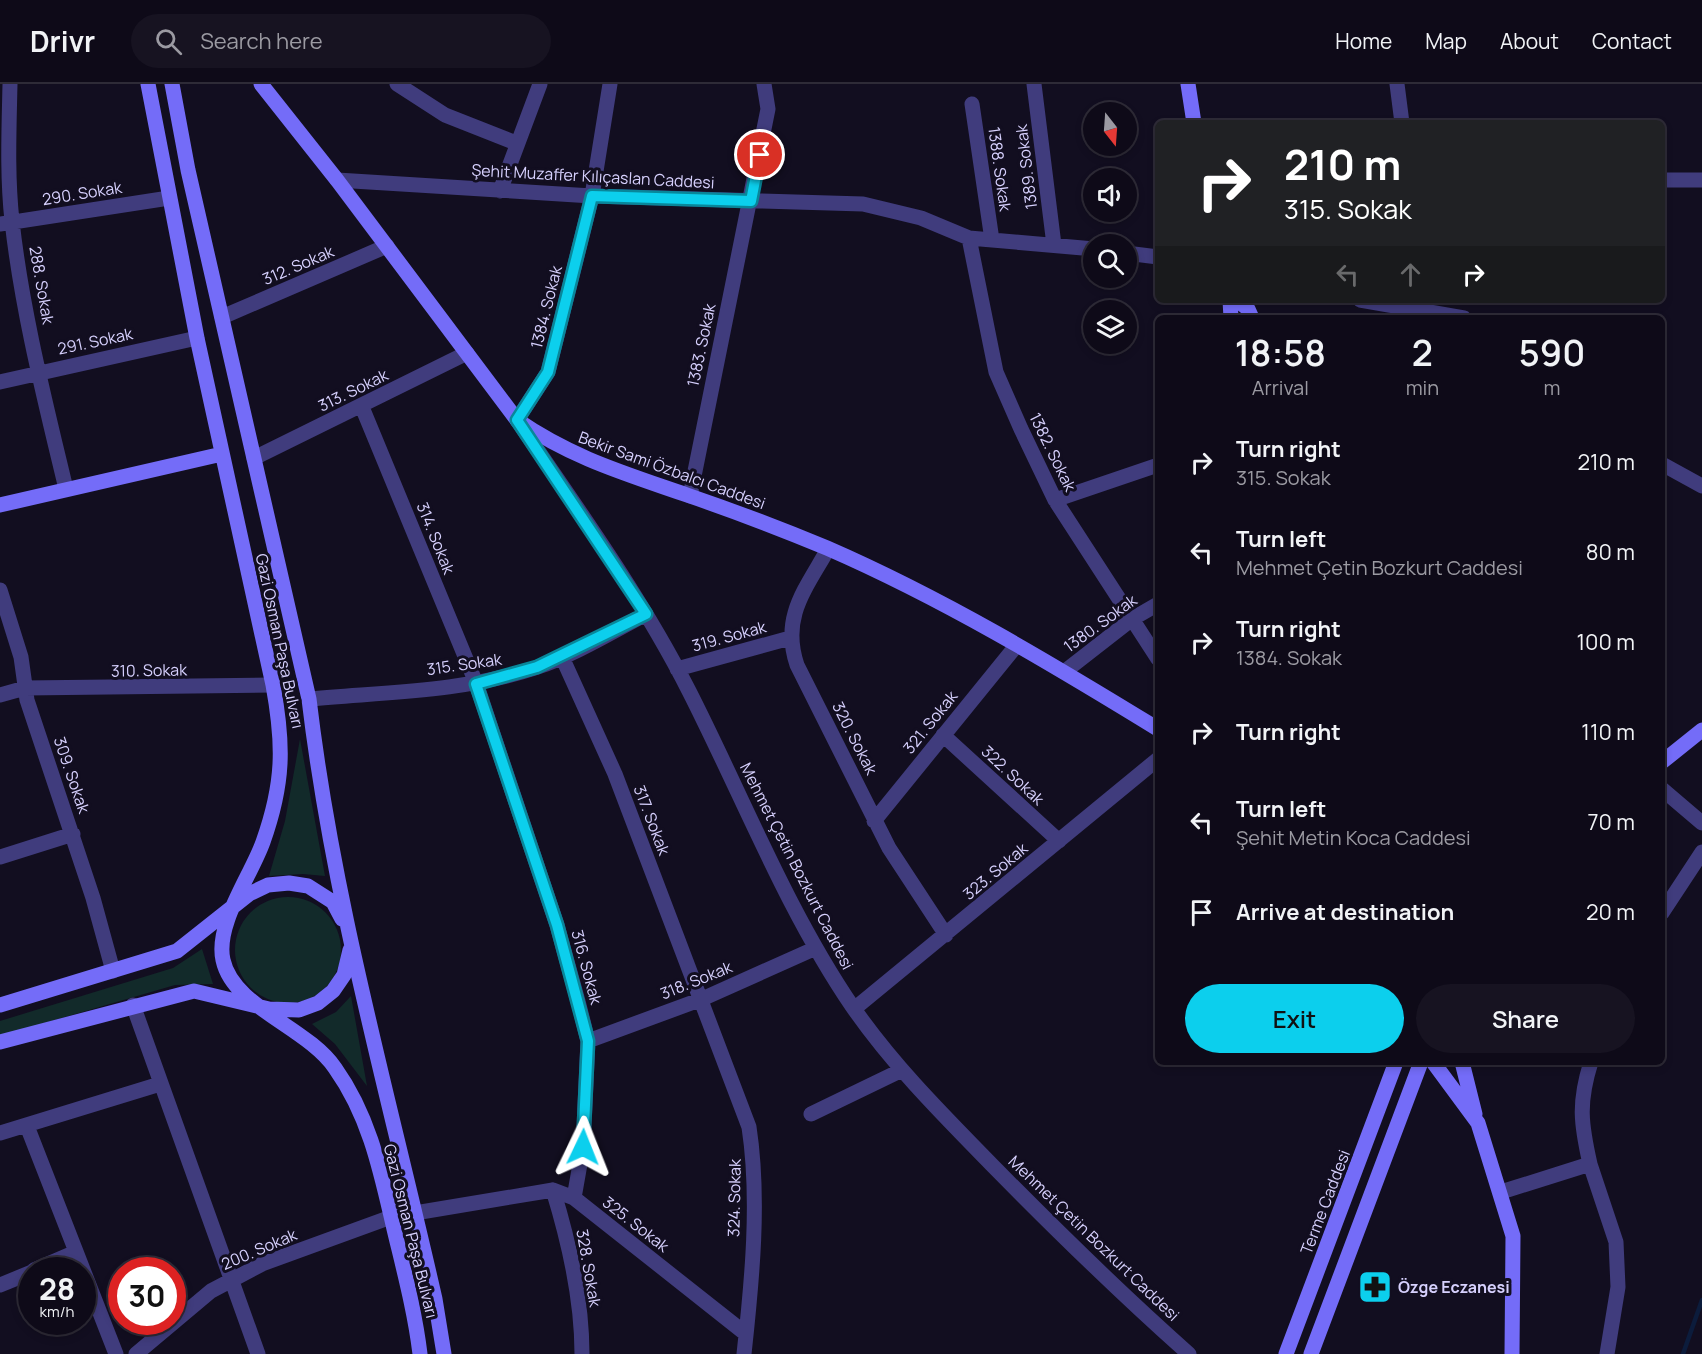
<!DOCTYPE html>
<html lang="en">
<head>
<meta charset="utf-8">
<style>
	body { margin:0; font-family:Manrope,sans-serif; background:#171321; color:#f1f3f6; height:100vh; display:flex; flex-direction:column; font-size:22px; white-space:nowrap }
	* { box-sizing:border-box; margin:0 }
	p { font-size:20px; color:#9b9aa2 }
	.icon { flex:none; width:33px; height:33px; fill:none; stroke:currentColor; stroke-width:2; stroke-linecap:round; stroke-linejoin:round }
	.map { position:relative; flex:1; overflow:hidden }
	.drawer { position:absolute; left:1155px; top:231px; width:510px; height:750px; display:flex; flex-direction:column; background:#0e0a18; border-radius:9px; box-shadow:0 3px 9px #0003,0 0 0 2px #2e2b37 }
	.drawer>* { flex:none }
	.top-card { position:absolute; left:1155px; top:36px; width:510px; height:183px; border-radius:9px; box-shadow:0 3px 9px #0003,0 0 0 2px #2e2b37; background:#202124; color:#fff; overflow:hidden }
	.needle { width:39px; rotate:163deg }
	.tools { position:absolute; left:1083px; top:18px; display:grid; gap:12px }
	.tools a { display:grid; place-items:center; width:54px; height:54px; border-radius:50%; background:#0e0a18; box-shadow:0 3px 9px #0003,0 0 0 2px #2e2b37; font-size:30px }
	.speed { position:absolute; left:18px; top:1173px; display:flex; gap:12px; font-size:30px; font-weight:700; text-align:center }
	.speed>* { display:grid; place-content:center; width:78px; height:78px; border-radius:50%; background:#0e0a18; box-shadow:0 3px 9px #0003,0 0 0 2px #2e2b37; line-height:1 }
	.speed small { font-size:15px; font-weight:400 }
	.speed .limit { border:9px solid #d22; background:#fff; color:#111 }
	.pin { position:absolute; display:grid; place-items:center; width:51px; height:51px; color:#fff; margin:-26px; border:3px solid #fff; border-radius:50%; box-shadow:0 2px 6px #0007 }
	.me { position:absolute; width:66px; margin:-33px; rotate:2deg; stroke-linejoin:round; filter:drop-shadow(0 0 4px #0008) }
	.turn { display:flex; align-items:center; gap:21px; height:126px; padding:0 30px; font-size:27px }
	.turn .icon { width:78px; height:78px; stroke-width:2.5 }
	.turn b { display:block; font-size:42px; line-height:51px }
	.lanes { display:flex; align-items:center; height:57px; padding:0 30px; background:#0003; justify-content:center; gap:30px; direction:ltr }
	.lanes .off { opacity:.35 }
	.eta { display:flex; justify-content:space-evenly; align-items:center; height:102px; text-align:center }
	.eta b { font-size:36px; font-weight:600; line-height:42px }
	.action { display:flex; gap:12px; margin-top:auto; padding:12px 30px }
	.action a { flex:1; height:69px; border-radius:36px; background:#0ccfed; color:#111; font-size:24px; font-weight:600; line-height:69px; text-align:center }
	.action a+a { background:#171321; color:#f1f3f6 }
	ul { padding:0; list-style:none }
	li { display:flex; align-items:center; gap:18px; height:90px; padding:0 30px }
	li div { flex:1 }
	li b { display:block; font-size:22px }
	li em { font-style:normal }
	header { display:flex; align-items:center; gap:36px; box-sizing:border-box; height:84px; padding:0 30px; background:#0e0a18; border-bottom:2px solid #2e2b37 }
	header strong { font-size:28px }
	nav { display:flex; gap:33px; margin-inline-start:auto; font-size:21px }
	.search { width:420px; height:54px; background:#171321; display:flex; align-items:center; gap:15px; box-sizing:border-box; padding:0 21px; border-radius:33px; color:#9b9aa2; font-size:22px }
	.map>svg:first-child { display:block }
	.green { fill:#122a2a }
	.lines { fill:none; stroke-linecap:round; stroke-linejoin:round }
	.stream { stroke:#0c1c3c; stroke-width:4.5 }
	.street { stroke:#403c7d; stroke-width:15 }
	.secondary { stroke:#746cf8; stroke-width:15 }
	.route-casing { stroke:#08879a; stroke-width:15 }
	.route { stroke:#0ccfed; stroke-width:10 }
	.labels { text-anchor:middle; stroke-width:6; stroke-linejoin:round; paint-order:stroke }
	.street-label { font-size:16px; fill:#d6d0fd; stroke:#120e20 }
	.poi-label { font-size:16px; font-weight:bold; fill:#d6d0fd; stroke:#120e20; text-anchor:start }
</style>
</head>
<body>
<header>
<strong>Drivr</strong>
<div class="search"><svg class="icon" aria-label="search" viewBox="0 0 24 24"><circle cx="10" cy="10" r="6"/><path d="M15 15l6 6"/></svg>Search here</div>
<nav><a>Home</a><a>Map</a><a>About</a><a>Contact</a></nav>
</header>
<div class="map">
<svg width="1702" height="1270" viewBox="0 0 1702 1270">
	<rect width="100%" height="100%" fill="#120e20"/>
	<path class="green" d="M300,655L325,792L303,790L269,792L285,737Z
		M235 866a53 53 0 1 1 106 0a53 53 0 1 1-106 0Z
		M202,865L213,900L175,901L0,952V937L173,884Z
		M351,912L367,1002L335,960L312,940L336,928Z"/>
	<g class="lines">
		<path class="stream" d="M1683,1270L1702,1216"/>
		<path class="street" d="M10,0C9,46 7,91 12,137C22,227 45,317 66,405
			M397,0L445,31L516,59
			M610,0L592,112L548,288L517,336C577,424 640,511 689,607C742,711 786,825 852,922C892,980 942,1030 991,1080C1055,1145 1120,1209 1189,1270
			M1034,0L1054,161
			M1397,0L1402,39
			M972,20L992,156
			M337,96L592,112L863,120L921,134L969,154L1094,165
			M1662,96H1702
			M500,107L540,0
			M0,140L169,114
			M969,154L996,288L1021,345L1055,416L1158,575
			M1126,169L1158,173
			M1360,216L1464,234
			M222,233L387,162
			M0,298L197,254
			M362,323L476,599L557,841L579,921L588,957L583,1063L574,1114
			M254,374L467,269
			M1662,380L1702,402
			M690,412L768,25L764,0
			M1055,416L1158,381
			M828,465C805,506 781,533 797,581L889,764L946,851
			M0,506L21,573L27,616L93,814L113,887
			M562,573L615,690L749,1043C760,1115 752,1197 744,1270
			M677,585L790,554
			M1064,588L1132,535L1158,520
			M0,611L25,604L273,601
			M309,615C384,608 463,608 535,584C574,571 610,549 646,530
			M943,651L1059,757
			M1662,705L1702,739
			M874,737L1016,562
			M0,773L73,750
			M1662,829L1702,768
			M133,921L258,1270
			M854,925L1158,675
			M588,957L702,915L816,864
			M811,1030L902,986
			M27,1042L116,1270
			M0,1049L160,1000
			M1590,1080L1616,1158L1618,1203L1607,1270
			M553,1106C569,1158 582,1215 582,1270
			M1501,1108L1590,1080C1581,1040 1578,1019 1591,978
			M34,1186L76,1168
			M0,1201L32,1188
			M136,1270L211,1207L262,1180L391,1133L553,1106L574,1114L746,1250"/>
		<path class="secondary" d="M148,0L197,254L273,601C284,661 284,699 263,758C251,792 215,840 223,876C233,923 307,943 335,984C370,1033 381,1089 394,1145C404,1187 415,1228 420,1270
			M172,0L188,86L309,615C333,818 390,1016 435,1215L444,1270
			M261,0L337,96L517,336C572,374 624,389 687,411C734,427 781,445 827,464C942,514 1052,580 1158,645
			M1188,0L1194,39
			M1230,216L1231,234
			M1237,216L1248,225L1252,234
			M0,421L222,370
			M1662,678L1702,646
			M0,921L177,867L249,810L268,801L289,799L308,802L333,818L342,835
			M0,958L194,907L269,925L299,926L318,919L333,907L344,891L350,866
			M1433,978L1478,1039L1513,1152L1512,1270
			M1462,978L1475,1030
			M1286,1270L1396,978
			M1311,1270L1421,978"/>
	</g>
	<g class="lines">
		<g class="route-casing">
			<path id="route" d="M583,1063L588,957L557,841L476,600L537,583L646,530L517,336L548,288L592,112L751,117L760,71"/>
		</g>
		<use href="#route" class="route"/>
	</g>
	<defs>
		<g id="pharmacy-square" transform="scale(1.725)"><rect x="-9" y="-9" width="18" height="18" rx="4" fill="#0ccfed" stroke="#120e20"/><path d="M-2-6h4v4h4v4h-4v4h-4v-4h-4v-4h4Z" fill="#111"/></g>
	</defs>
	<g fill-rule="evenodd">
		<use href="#pharmacy-square" x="1375" y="1203"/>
	</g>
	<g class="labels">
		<g class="street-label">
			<text transform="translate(1026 83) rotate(-97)" y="6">1389. Sokak</text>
			<text transform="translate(1000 85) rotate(82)" y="6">1388. Sokak</text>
			<text transform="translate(593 92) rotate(3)" y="6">Şehit Muzaffer Kılıçaslan Caddesi</text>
			<text transform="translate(82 109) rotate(-9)" y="6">290. Sokak</text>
			<text transform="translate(298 181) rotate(-23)" y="6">312. Sokak</text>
			<text transform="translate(42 201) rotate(80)" y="6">288. Sokak</text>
			<text transform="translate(546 223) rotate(-76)" y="6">1384. Sokak</text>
			<text transform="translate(95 257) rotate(-12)" y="6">291. Sokak</text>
			<text transform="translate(701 261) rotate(-78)" y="6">1383. Sokak</text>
			<text transform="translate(353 306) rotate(-26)" y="6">313. Sokak</text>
			<text transform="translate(1053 368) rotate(64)" y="6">1382. Sokak</text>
			<text transform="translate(672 386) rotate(20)" y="6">Bekir Sami Özbalcı Caddesi</text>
			<text transform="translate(436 454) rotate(68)" y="6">314. Sokak</text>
			<text transform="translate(1100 539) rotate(-36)" y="6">1380. Sokak</text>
			<text transform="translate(729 552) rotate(-15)" y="6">319. Sokak</text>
			<text transform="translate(280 557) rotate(78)" y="6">Gazi Osman Paşa Bulvarı</text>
			<text transform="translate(464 580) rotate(-8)" y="6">315. Sokak</text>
			<text transform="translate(149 586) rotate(-1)" y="6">310. Sokak</text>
			<text transform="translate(930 638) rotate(-51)" y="6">321. Sokak</text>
			<text transform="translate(855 654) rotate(63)" y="6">320. Sokak</text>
			<text transform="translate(72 691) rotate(71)" y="6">309. Sokak</text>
			<text transform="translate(1013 691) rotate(43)" y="6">322. Sokak</text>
			<text transform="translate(652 736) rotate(69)" y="6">317. Sokak</text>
			<text transform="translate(797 782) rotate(63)" y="6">Mehmet Çetin Bozkurt Caddesi</text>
			<text transform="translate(995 787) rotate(-40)" y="6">323. Sokak</text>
			<text transform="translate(587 883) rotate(75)" y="6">316. Sokak</text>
			<text transform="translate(696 896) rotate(-22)" y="6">318. Sokak</text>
			<text transform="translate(734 1114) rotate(-89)" y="6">324. Sokak</text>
			<text transform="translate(1325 1118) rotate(-69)" y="6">Terme Caddesi</text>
			<text transform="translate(636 1140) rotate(38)" y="6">325. Sokak</text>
			<text transform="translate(411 1147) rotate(76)" y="6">Gazi Osman Paşa Bulvarı</text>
			<text transform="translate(1094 1154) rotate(44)" y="6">Mehmet Çetin Bozkurt Caddesi</text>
			<text transform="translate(259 1165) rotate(-23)" y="6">200. Sokak</text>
			<text transform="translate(589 1184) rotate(80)" y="6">328. Sokak</text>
		</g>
		<g class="poi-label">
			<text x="1398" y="1209">Özge Eczanesi</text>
		</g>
	</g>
</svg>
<div class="tools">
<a><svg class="needle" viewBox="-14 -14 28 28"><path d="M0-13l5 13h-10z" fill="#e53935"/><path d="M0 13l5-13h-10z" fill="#9b9aa2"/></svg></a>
<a><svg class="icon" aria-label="sound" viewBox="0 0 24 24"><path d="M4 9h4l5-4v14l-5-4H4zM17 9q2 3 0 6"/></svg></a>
<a><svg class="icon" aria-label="search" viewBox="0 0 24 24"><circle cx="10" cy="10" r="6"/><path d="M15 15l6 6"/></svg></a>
<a><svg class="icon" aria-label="layers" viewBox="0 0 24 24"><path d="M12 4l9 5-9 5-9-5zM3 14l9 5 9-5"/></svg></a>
</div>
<div class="speed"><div>28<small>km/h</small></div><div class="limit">30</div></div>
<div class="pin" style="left:760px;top:71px;background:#d93025"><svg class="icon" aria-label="arrive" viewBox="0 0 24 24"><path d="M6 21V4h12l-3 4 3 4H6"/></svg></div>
<svg class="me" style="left:583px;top:1063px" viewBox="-20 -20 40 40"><path d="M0-17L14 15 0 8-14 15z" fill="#0ccfed" stroke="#fff" stroke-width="4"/></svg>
<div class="top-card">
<div class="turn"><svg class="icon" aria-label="right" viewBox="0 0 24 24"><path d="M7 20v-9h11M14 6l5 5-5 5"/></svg><div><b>210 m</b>315. Sokak</div></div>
<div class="lanes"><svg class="icon off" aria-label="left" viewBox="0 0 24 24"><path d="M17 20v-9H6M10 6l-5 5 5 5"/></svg><svg class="icon off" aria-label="ahead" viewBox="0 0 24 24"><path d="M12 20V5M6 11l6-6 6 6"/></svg><svg class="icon" aria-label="right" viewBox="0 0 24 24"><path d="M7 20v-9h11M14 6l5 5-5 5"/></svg></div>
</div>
<section class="drawer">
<div class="eta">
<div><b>18:58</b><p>Arrival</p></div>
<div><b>2</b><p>min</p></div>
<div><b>590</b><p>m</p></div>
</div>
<ul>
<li><svg class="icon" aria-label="right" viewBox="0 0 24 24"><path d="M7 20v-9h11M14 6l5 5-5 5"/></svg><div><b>Turn right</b><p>315. Sokak</p></div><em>210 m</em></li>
<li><svg class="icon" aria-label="left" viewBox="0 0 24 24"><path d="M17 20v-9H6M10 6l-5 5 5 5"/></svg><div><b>Turn left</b><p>Mehmet Çetin Bozkurt Caddesi</p></div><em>80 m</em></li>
<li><svg class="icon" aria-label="right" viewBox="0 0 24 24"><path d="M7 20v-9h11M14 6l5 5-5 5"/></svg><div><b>Turn right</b><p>1384. Sokak</p></div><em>100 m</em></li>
<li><svg class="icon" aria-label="right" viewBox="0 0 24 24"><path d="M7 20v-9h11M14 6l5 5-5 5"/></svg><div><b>Turn right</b></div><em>110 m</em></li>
<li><svg class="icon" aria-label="left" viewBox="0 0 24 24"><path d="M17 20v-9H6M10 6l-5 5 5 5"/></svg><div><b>Turn left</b><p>Şehit Metin Koca Caddesi</p></div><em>70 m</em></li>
<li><svg class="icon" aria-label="arrive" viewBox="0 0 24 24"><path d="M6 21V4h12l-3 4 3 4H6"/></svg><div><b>Arrive at destination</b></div><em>20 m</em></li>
</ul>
<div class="action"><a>Exit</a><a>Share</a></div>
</section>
</div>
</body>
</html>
